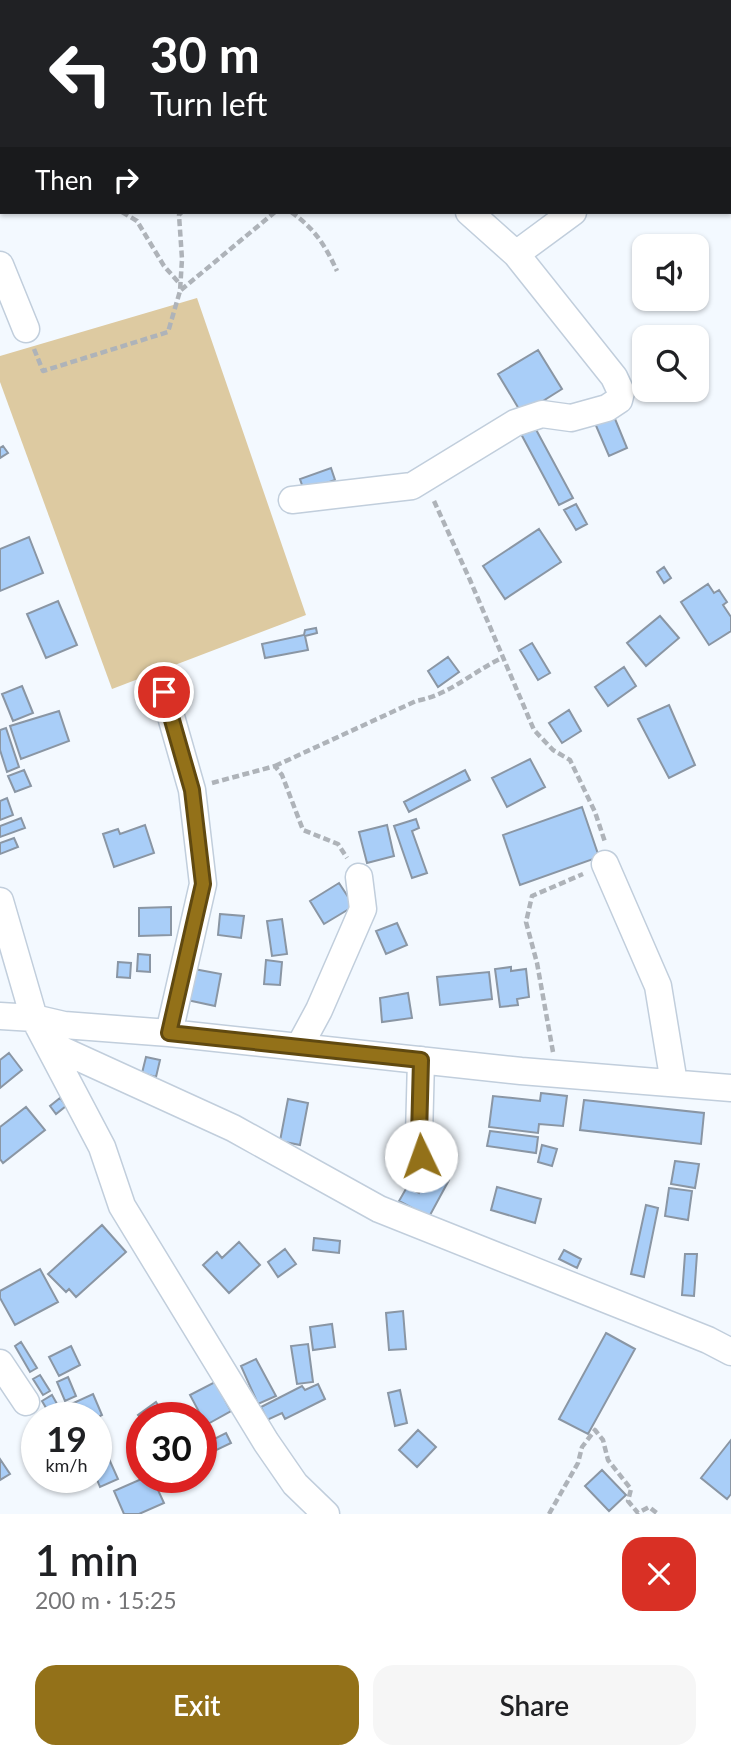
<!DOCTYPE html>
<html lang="en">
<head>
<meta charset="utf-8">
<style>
	body { margin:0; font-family:Lato,sans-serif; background:#f6f6f6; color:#202124; height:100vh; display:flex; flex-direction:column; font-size:26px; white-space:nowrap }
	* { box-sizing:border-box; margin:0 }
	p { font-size:23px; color:#757577 }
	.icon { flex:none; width:38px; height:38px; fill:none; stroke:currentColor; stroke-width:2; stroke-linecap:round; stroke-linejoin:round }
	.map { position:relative; height:1514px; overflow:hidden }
	.drawer { display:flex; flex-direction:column; background:#fff; flex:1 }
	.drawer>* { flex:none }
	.guide { position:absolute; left:0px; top:0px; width:732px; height:214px; box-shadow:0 2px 5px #0004; background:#202124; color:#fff; overflow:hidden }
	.buttons { position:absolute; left:632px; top:234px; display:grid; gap:14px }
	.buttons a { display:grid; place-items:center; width:77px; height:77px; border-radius:14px; background:#fff; box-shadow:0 2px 5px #0004; font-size:35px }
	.speed { position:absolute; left:21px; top:1402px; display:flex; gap:14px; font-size:35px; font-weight:700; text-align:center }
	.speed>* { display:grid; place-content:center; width:91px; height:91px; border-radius:50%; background:#fff; box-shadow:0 2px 5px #0004; line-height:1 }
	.speed small { font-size:18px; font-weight:400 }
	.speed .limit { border:10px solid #d22; background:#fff; color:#111 }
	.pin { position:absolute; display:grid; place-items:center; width:60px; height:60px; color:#fff; margin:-30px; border:4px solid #fff; border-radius:50%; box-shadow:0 2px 7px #0007 }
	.me { position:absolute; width:77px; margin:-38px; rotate:357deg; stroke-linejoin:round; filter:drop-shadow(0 0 5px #0008) }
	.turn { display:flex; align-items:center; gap:24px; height:147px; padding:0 35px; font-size:32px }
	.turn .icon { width:91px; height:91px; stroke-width:2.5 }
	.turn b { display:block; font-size:49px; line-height:60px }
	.then { display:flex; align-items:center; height:66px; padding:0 35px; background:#0003; gap:14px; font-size:26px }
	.round { display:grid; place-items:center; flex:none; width:74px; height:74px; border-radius:21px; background:#f6f6f6 }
	.headline { display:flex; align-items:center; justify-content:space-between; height:119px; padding:0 35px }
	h1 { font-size:42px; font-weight:600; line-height:52px }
	.primary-button { display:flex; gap:14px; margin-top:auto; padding:14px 35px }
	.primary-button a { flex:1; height:80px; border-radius:21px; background:#937119; color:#fff; font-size:28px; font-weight:600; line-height:80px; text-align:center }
	.primary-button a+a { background:#f6f6f6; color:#202124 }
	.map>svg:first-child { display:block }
	.green { fill:#ddcaa1 }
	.building { fill:#a9cef8; stroke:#8a96a4; stroke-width:2 }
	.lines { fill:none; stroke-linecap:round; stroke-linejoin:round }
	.minor-casing { stroke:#c1cedc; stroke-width:29 }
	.path { stroke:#aeb3b9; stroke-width:4.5; stroke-dasharray:7 3.5; stroke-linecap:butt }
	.minor { stroke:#fff; stroke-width:26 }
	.route-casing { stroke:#604910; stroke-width:18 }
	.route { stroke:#937119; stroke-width:12 }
</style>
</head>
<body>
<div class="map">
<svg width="731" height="1514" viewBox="0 0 731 1514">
	<rect width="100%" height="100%" fill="#f3f9ff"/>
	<path class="green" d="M197,298L306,615L112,689L0,382V356Z"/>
	<path class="building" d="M538,350L562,389L522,414L498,374Z
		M613,414L627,448L609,456L594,421Z
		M533,424L573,498L559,505L520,432Z
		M3,446L8,453L0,458V448Z
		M331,468L335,480L304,491L300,479Z
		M576,504L587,524L576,530L564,510Z
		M539,529L561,562L505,599L483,566Z
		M29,537L43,573L0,591V549Z
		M664,567L671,578L664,583L657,572Z
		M708,584L714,593L719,590L727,602L723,605L731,617V631L709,645L681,602Z
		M58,601L77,645L46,658L27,614Z
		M660,616L679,638L646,666L627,643Z
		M316,628L317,633L305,636L308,650L265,658L262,644L304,635L305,630Z
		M532,643L550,673L538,680L520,650Z
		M448,657L459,672L438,687L428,671Z
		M624,667L636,686L608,706L595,687Z
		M22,686L33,713L13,721L2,694Z
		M669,705L695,765L669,778L638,719Z
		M569,710L581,731L562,743L549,723Z
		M59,711L69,741L21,759L10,726Z
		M6,728L19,767L7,772L0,750V730Z
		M530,759L545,787L507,807L492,778Z
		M24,770L31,786L15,792L8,776Z
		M465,770L470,780L409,812L404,802Z
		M7,798L13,815L0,820V801Z
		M582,807L599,857L520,885L503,835Z
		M21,818L25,828L0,837V826Z
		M416,819L419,828L412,831L427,873L412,878L394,826Z
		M145,825L154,853L114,867L103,834L118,829L120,834Z
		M387,825L394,856L367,863L359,832Z
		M14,838L18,847L0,854V843Z
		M339,883L354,906L324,924L310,901Z
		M171,907V935L139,936V908Z
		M220,914L244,916L241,938L218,935Z
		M282,919L287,954L272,956L267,921Z
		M397,923L407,945L386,954L376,931Z
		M138,954L150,955V972L137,971Z
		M266,960L282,962L280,985L264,984Z
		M118,962L131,963L130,978L117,977Z
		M511,967V971L526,969L529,997L517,999L518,1005L500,1007L495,969Z
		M194,969L221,974L215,1006L187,1000Z
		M489,972L492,999L440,1005L437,977Z
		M408,993L412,1018L382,1022L380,998Z
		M9,1053L22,1070L0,1088V1060Z
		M146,1057L160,1060L156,1077L142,1073Z
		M541,1093L567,1096L563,1126L539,1124L538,1133L489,1127L493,1096L540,1101Z
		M60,1098L66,1106L56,1114L50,1106Z
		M288,1099L308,1103L300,1145L280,1141Z
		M584,1100L704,1113L701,1144L580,1130Z
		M26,1107L45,1130L3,1163L0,1159V1127Z
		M490,1131L538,1137L536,1153L487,1146Z
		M542,1145L557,1149L552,1166L538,1162Z
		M675,1161L699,1164L695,1188L671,1184Z
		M432,1170L449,1180L429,1217L399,1201L407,1187L419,1193Z
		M497,1187L541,1199L535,1223L491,1210Z
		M669,1188L692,1191L688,1220L665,1216Z
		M646,1205L658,1208L644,1277L631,1274Z
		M102,1225L126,1252L76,1297L69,1289L66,1292L48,1274Z
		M314,1238L340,1241L339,1253L313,1250Z
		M239,1242L260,1265L229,1293L203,1265L217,1252L222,1258Z
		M285,1249L296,1264L278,1277L268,1262Z
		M564,1250L581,1259L577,1268L559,1259Z
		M685,1254H697L694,1296L682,1295Z
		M40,1269L58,1302L15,1325L0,1298V1291Z
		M403,1311L406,1349L389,1350L386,1313Z
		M332,1324L335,1347L313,1350L310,1327Z
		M606,1333L635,1349L588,1434L559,1419Z
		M21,1342L37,1368L30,1372L15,1346Z
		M308,1344L313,1382L297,1384L291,1346Z
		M71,1346L80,1365L59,1376L49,1357Z
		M256,1359L276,1396L258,1404L241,1366Z
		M40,1375L50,1391L43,1395L33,1379Z
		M68,1377L76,1396L65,1401L57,1382Z
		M215,1382L231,1411L206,1425L190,1395Z
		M318,1384L325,1399L285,1419L282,1413L267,1420L261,1407L302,1386L305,1390Z
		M400,1390L407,1423L395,1426L388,1393Z
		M93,1394L102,1415L96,1418H74L69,1405Z
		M52,1395L65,1418H52L42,1401Z
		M156,1402L163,1413L156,1418H142V1420L138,1415Z
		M418,1430L436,1447L417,1467L399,1450Z
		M226,1433L231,1443L206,1455L202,1445Z
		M731,1440V1494L727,1499L701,1478Z
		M105,1450L118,1479L100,1487L96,1477V1453Z
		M0,1459L10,1474L0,1480Z
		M602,1470L626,1495L609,1511L585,1486Z
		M62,1477H80L66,1484Z
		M146,1477H152L164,1503L139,1514H124L114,1491Z"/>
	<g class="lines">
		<g class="minor-casing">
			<path id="minor" d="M296,0L297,2
				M516,254L573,212
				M0,265L26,329
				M292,500L412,486L515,423L542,414L571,418L607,408L619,400L621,392L614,377L516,254L469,212
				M164,692L192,790L203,884L169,1033
				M605,864L658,986L674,1083
				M0,901L34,1018L102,1147L122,1206L266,1442L295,1484L326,1514
				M0,1016L34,1018L64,1025L169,1033L521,1071L731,1088
				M49,1044L233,1128L379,1209L708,1340L731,1352
				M299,1047L319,1010L363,909L359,877
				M413,1172L421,1156L419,1136L421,1060
				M0,1363L26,1402"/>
		</g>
		<path class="path" d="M65,2L68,0
			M122,212L137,221L164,266L180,284
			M291,212C315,229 325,245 337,271
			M181,290L275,212
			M34,349L43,371L168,332L180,291L182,259L179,215L182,212
			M434,501L470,580L534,730L553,750L570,760L595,812L605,842
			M275,766L416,701C450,695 473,671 504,657
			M212,783L275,766L282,775L303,830L338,844L347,858
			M553,1052L537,963L526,922L532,896L583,874
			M549,1514L578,1463L582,1447L595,1430L603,1440L608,1460L631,1489L628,1501L638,1513L649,1507L658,1514"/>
		<use href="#minor" class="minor"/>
	</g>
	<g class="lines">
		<g class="route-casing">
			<path id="route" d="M164,692L192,790L203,884L169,1033L421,1060L419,1136L421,1156"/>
		</g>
		<use href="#route" class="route"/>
	</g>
</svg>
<div class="buttons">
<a><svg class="icon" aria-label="sound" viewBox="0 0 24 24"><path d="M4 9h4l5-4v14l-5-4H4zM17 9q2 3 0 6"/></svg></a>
<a><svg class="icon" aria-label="search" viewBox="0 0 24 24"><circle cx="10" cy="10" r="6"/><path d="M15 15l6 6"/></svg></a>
</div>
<div class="speed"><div>19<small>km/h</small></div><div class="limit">30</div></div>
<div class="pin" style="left:164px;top:692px;background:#d93025"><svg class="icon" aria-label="arrive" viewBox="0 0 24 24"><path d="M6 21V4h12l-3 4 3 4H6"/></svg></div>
<svg class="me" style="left:421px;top:1156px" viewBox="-20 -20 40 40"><circle r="19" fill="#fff"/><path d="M0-13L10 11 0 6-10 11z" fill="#937119"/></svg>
<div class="guide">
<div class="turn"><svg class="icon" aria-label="left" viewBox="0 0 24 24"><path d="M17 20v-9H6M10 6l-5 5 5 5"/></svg><div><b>30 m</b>Turn left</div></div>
<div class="then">Then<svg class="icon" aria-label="right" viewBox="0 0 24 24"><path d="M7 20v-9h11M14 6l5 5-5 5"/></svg></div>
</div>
</div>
<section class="drawer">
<div class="headline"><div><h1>1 min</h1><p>200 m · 15:25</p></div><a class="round" style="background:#d93025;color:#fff"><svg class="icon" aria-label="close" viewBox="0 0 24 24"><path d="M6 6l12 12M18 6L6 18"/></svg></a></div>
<div class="primary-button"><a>Exit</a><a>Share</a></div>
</section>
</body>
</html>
